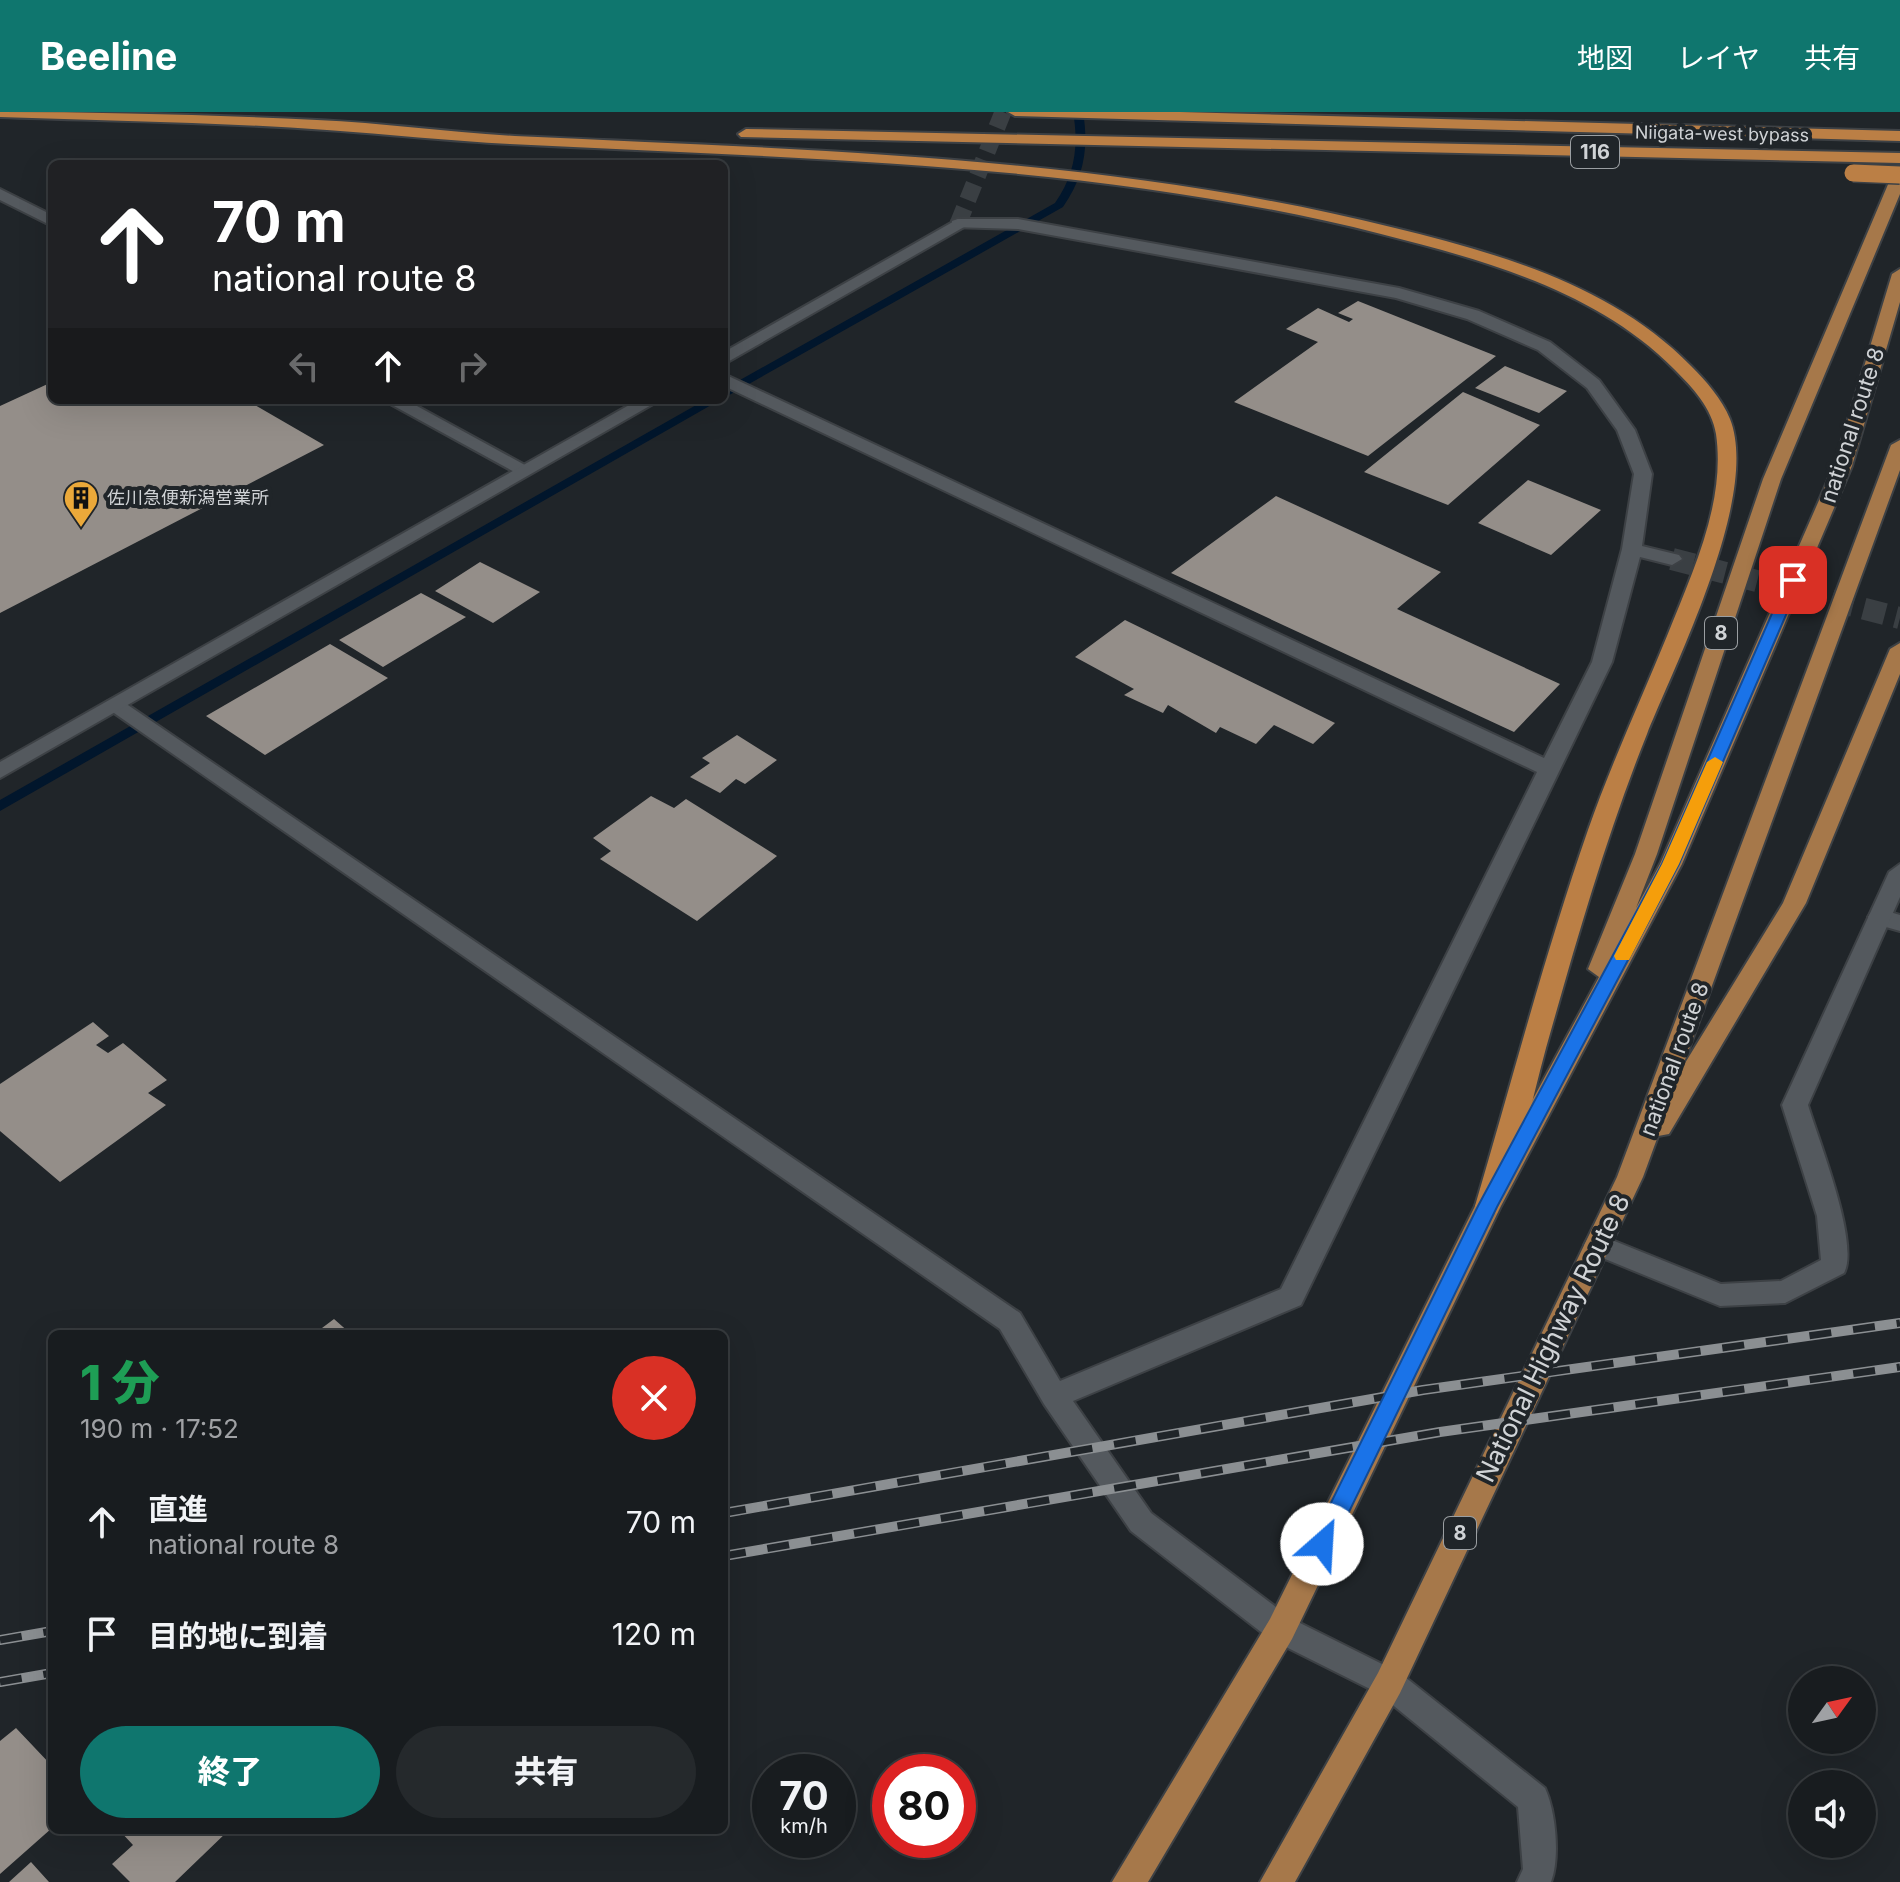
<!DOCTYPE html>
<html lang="ja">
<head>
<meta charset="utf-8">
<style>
	body { margin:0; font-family:Inter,"Noto Sans JP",sans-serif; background:#25292c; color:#f1f3f6; height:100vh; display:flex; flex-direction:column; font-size:30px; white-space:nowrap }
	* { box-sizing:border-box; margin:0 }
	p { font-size:26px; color:#9fa1a4 }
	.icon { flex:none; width:44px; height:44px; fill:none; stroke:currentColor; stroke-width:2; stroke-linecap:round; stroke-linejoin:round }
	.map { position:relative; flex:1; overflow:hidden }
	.side { position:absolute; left:48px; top:1218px; width:680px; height:504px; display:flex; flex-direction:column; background:#181c1f; border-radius:12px; box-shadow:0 8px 32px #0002,0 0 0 2px #363a3d }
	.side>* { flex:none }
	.guide { position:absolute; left:48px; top:48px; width:680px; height:244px; border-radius:12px; box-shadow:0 8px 32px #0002,0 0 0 2px #363a3d; background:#202124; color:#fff; overflow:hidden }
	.needle { width:52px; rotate:57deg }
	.tools { position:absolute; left:1788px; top:1554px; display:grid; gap:16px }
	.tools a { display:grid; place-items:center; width:88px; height:88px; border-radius:50%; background:#181c1f; box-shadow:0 8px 32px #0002,0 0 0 2px #363a3d; font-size:40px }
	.speed { position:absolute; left:752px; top:1642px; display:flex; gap:16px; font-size:40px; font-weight:700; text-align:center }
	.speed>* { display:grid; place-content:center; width:104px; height:104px; border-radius:50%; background:#181c1f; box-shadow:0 8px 32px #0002,0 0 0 2px #363a3d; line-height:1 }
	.speed small { font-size:20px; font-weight:400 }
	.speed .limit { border:12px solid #d22; background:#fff; color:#111 }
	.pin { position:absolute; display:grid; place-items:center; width:68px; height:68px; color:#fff; margin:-34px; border-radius:16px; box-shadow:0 4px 12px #0006 }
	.me { position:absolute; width:88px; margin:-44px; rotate:26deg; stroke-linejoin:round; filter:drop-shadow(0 0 6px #0008) }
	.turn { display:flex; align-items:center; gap:28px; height:168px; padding:0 32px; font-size:36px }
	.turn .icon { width:104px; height:104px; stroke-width:2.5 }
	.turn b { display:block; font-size:56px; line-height:68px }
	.lanes { display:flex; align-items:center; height:76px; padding:0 32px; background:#0003; justify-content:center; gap:40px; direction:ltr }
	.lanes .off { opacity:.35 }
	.round { display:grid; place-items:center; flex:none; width:84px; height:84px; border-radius:42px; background:#25292c }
	.head { display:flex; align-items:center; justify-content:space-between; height:136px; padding:0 32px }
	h1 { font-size:48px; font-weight:800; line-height:60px; color:#1e9e55 }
	.action { display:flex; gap:16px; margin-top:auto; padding:16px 32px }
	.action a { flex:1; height:92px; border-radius:48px; background:#0f766e; color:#fff; font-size:32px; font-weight:800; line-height:92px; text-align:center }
	.action a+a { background:#25292c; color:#f1f3f6 }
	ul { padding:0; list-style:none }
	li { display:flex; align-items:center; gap:24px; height:112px; padding:0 32px }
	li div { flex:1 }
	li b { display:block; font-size:30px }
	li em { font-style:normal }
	header { display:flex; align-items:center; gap:48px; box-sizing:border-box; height:112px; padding:0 40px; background:#0f766e; color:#fff }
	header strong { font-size:38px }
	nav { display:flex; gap:44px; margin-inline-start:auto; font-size:28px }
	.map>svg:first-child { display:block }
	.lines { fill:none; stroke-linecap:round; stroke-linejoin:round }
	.stream { fill:#01162c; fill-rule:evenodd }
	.building { fill:#948e89 }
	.minor-tunnel { stroke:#3a3f43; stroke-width:22; stroke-dasharray:22 11; stroke-linecap:butt }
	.tertiary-tunnel { stroke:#3a3f43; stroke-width:17; stroke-dasharray:17 9; stroke-linecap:butt }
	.service-casing { stroke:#3d4145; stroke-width:4 }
	.minor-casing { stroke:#3d4145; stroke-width:4 }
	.tertiary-casing { stroke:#3d4145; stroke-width:4 }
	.trunk-casing { stroke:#3d4145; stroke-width:4 }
	.motorway-casing { stroke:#3d4145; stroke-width:4 }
	.service { fill:#54595e; fill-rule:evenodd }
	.minor { fill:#54595e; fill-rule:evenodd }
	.tertiary { fill:#54595e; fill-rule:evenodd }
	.trunk { fill:#a6784a; fill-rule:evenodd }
	.motorway { fill:#bb7f45; fill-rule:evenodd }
	.rail-casing { stroke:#8b8f92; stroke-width:10 }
	.rail { stroke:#202529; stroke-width:7; stroke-dasharray:22; stroke-linecap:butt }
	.motorway-bridge-casing { stroke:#3d4145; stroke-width:20; stroke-linecap:butt }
	.motorway-bridge { stroke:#bb7f45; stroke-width:17 }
	.route { fill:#1a73e8; stroke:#114b97; stroke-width:2 }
	.slow { fill:#f59e0b }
	.labels { text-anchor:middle; stroke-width:8; stroke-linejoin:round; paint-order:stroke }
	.far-street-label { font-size:18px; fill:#d0d3d6; stroke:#202529 }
	.far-poi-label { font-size:18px; fill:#d0d3d6; stroke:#202529; text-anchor:start }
	.shield { fill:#202529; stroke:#9b9fa2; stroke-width:2 }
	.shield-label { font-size:20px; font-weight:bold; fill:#d0d3d6 }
	.street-label { font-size:22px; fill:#d0d3d6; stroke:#202529 }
	.near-street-label { font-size:26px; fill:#d0d3d6; stroke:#202529 }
</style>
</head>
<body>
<header>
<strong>Beeline</strong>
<nav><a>地図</a><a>レイヤ</a><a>共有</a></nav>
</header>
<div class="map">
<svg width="1900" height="1770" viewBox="0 0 1900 1770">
	<rect width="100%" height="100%" fill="#202529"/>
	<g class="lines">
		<path class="stream" d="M1073,0H1083C1089,36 1084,65 1063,95L724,286V277L1055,91C1075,63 1079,33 1073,0Z
			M705,288H720L0,699V688Z"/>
	</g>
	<path class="building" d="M1358,189L1496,244L1368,344L1234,290L1318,230L1286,217L1318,196L1349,210L1353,207L1338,201Z
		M1505,254L1567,279L1539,301L1475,276Z
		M52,270V288H246L324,333L0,501V294Z
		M1463,280L1540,313L1448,393L1364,360Z
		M1528,368L1601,398L1551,443L1478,411Z
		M1276,384L1441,460L1397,497L1560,572L1514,620L1171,461Z
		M480,450L540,480L493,511L435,479Z
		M421,481L466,505L383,555L339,528Z
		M1125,508L1335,611L1313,632L1274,613L1256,632L1220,615L1216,621L1168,593L1163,601L1124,583L1134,577L1075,545Z
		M330,532L388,566L265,643L206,604Z
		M737,623L777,648L745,672L736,667L720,681L690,665L710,651L702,646Z
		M651,684L674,696L686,687L777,744L697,809L600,747L611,739L593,726Z
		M93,910L109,924L96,933L108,941L123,931L167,968L148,981L166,993L60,1070L0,1019V972Z
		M334,1207L351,1222H314Z
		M16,1616L52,1654V1716L0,1762V1629Z
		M119,1718H229L175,1770H130L112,1752L133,1733Z
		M31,1750L49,1770H9Z"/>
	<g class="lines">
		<path class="minor-tunnel" d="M1672,447L1900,506"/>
		<path class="tertiary-tunnel" d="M958,112L1003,0"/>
		<g class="service-casing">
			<path id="service" d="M1880,797L1900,803V819L1872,811L1868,805L1872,799Z"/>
		</g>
		<g class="minor-casing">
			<path id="minor" d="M0,77L52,103V114L0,88Z
				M958,107H1018L1399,176L1479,199L1550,230L1599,268L1635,318L1652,362L1642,434L1679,443L1682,447L1672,453L1640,445L1612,550L1301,1193L1073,1289L1151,1401L1292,1507L1400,1561L1545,1676C1556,1700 1560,1746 1551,1770H1517L1523,1757L1518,1695L1378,1581L1270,1527L1131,1419L1044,1292L1000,1217L104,594L108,589H122L1020,1201L1060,1269L1281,1177L1537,660L724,274V262L1544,646L1592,550L1622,437L1634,362L1617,318L1587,276L1538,238L1467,207L1396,186L1018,117L952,115V109Z
				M383,288H406L534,358L525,364L518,362Z
				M1900,752V785L1808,993C1818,1027 1860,1131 1844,1161L1785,1191L1720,1194L1588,1140L1584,1133L1588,1126L1597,1122L1721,1172L1781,1169L1821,1148L1817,1104L1782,993L1889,760Z"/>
		</g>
		<g class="tertiary-casing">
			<path id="tertiary" d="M958,107L964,109V115L724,252V240Z
				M638,288H660L0,666V650Z"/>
		</g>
		<g class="trunk-casing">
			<path id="trunk" d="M1900,58V82L1781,367L1657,742L1636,796L1660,752L1834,354L1892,162L1900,157V190L1852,354L1682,752L1501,1094L1292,1527L1148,1770H1112L1270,1507L1475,1094L1599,865L1588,857L1635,742L1763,367L1892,63Z
				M1900,328V358L1682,956L1783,791L1890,537L1900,531V562L1806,791L1669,1022L1658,1024L1643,1065L1400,1581L1295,1770H1260L1378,1561L1617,1065L1891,333Z"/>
		</g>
		<g class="motorway-casing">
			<path id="motorway" d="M0,0C106,0 212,3 317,8C383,11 449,20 515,24C810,38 1107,44 1395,116C1501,142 1613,174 1691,254C1706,269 1722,287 1730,307C1760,383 1677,548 1647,622C1606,724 1576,830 1546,936C1531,991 1520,1050 1497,1101L1488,1104L1479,1101L1475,1094C1512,969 1545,841 1588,718C1611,652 1641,588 1667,524C1692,461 1726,391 1716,322C1712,296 1692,275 1674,257C1597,179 1484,148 1381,122C1096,50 801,47 510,32C449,29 388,22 327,18C219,10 109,9 0,5Z
				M1008,0H1180L1900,19V29L1015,4Z
				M746,17L1900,41V51L741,25L738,22Z"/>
		</g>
		<use href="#service" class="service"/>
		<use href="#minor" class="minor"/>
		<use href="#tertiary" class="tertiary"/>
		<use href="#trunk" class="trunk"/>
		<use href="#motorway" class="motorway"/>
		<g class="rail-casing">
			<path id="rail" d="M724,1401L1423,1278L1900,1211
				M724,1444L1440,1320L1900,1255
				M0,1528L52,1519
				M0,1570L52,1561"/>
		</g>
		<use href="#rail" class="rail"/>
		<g class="motorway-bridge-casing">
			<path id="motorway-bridge" d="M1853,61L1900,63"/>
		</g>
		<use href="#motorway-bridge" class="motorway-bridge"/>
	</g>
	<path class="route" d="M1788,465L1801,468L1679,752L1497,1095L1330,1439L1322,1442L1314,1439L1311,1432L1314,1425L1478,1094L1662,752Z"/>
	<path class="slow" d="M1715,645L1723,650L1679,752L1629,848H1616L1614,844L1662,752L1707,650Z"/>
	<defs>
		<g id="building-pin" transform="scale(1.8)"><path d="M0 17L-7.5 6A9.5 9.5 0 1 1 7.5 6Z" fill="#eba93a" stroke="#202529"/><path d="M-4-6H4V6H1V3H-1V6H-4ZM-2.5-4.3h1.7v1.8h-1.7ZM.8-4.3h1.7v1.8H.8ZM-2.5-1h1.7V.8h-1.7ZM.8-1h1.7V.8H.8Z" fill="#111"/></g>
	</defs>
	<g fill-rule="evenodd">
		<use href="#building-pin" x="81" y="386"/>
	</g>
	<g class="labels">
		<g class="far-street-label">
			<text transform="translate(1722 22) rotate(1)" y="6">Niigata-west bypass</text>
		</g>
		<g class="far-poi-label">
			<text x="107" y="392">佐川急便新潟営業所</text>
		</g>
		<g class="shield">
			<rect x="1571" y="24" width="48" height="32" rx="6"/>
			<rect x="1705" y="505" width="32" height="32" rx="6"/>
			<rect x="1444" y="1405" width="32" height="32" rx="6"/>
		</g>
		<g class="shield-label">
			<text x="1595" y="47">116</text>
			<text x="1721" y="528">8</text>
			<text x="1460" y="1428">8</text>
		</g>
		<g class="street-label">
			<text transform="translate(1852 313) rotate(-72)" y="8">national route 8</text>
			<text transform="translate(1674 947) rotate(-70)" y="8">national route 8</text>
		</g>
		<g class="near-street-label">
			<text transform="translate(1553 1226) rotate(-64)" y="9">National Highway Route 8</text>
		</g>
	</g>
</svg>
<div class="tools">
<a><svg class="needle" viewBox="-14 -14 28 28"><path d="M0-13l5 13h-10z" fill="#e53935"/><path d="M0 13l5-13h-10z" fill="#9fa1a4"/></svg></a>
<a><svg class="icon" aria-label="sound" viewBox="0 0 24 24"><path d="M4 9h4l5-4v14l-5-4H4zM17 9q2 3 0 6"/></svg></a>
</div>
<div class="speed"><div>70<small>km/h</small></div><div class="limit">80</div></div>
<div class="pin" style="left:1793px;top:468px;background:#d93025"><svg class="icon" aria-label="arrive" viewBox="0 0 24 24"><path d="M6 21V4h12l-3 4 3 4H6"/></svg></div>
<svg class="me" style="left:1322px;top:1432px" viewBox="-20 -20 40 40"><circle r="19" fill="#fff"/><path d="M0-13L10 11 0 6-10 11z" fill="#1a73e8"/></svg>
<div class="guide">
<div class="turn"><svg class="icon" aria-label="ahead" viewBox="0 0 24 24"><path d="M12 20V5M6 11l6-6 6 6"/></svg><div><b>70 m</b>national route 8</div></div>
<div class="lanes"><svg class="icon off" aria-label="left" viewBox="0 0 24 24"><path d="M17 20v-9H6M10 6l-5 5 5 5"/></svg><svg class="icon" aria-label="ahead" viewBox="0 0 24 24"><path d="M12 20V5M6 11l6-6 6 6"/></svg><svg class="icon off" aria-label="right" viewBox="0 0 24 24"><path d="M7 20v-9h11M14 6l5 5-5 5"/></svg></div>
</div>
<section class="side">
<div class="head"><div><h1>1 分</h1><p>190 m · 17:52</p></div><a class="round" style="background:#d93025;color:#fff"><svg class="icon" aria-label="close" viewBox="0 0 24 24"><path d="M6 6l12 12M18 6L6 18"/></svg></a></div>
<ul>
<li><svg class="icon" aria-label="ahead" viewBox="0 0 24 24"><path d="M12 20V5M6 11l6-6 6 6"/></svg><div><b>直進</b><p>national route 8</p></div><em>70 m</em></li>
<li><svg class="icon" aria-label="arrive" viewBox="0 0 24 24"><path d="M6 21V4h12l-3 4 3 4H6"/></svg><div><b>目的地に到着</b></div><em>120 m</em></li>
</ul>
<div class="action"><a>終了</a><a>共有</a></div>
</section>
</div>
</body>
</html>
